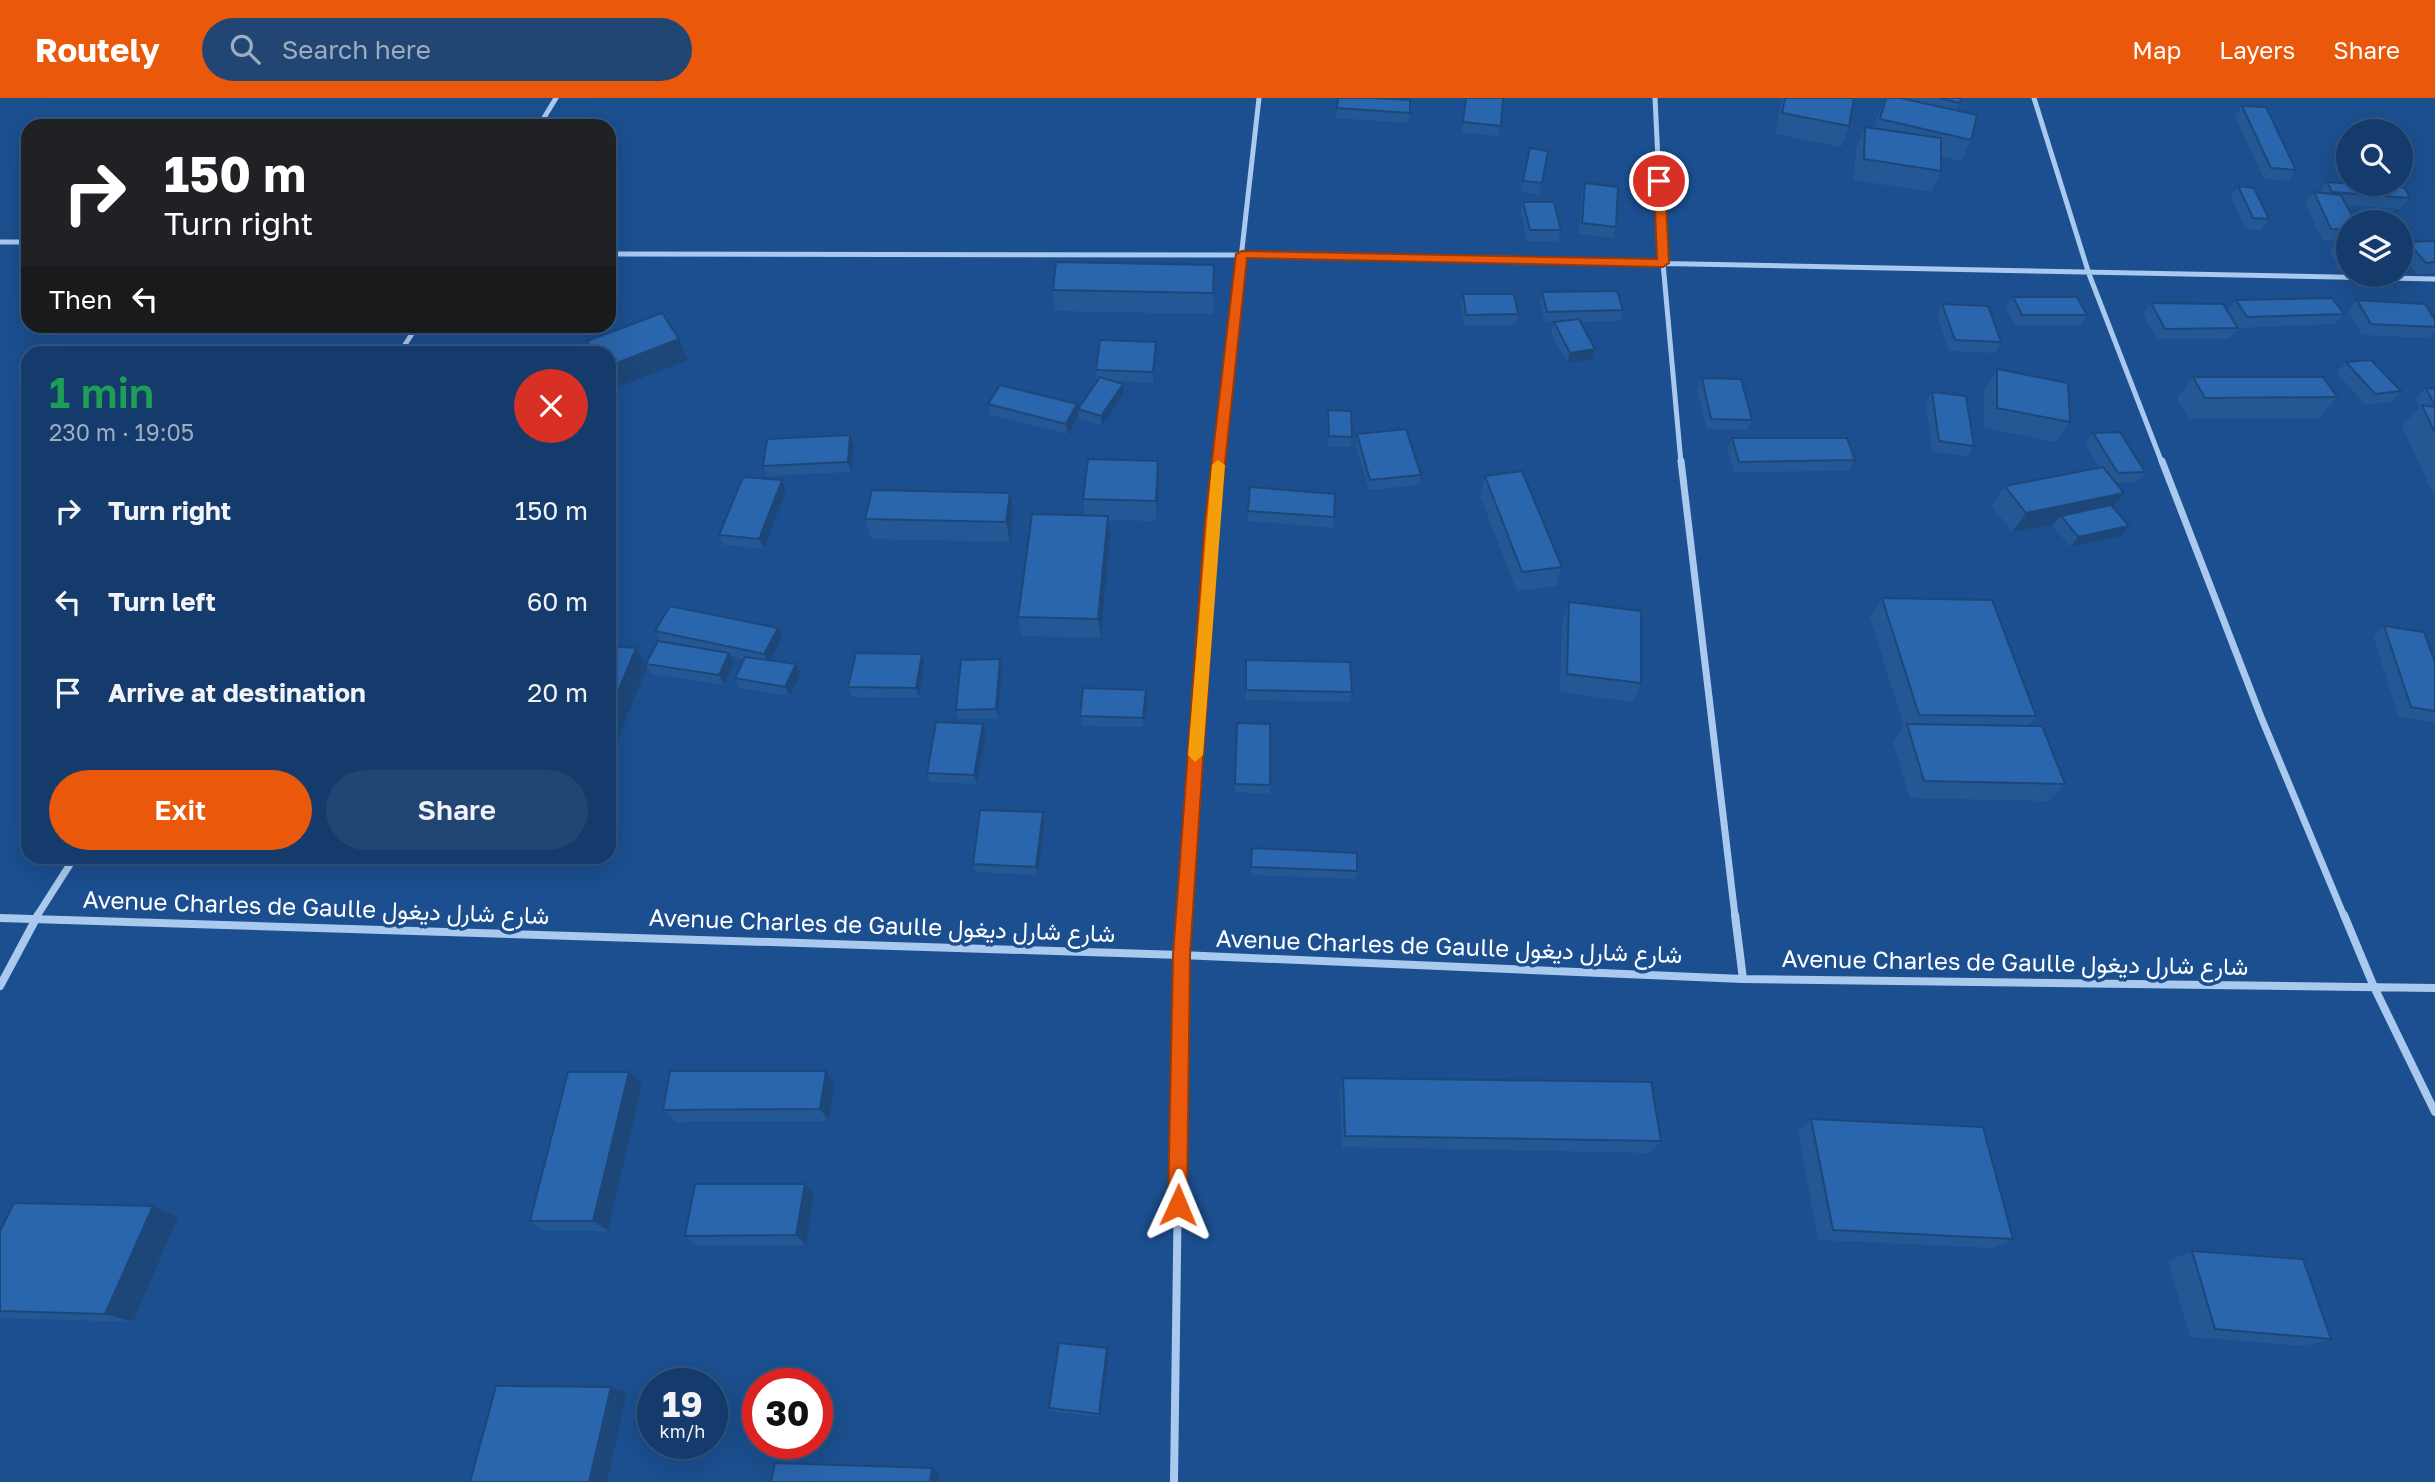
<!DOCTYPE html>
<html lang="en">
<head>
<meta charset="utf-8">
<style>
	body { margin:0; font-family:"Golos Text",Vazirmatn,sans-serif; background:#214673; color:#f1f3f6; height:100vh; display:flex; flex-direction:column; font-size:26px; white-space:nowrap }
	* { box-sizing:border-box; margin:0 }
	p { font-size:23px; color:#9dadc1 }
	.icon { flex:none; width:38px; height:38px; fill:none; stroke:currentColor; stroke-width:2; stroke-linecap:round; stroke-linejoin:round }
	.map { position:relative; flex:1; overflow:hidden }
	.details { position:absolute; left:21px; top:248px; width:595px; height:518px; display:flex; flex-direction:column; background:#143b6b; border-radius:21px; box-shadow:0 7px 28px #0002,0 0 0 2px #33557e }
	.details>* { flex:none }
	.guide { position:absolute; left:21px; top:21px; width:595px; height:214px; border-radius:21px; box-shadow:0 7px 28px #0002,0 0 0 2px #33557e; background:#202124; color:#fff; overflow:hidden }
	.fabs { position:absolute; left:2336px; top:21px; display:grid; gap:14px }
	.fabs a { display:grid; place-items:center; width:77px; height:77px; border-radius:50%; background:#143b6b; box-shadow:0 7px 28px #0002,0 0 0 2px #33557e; font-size:35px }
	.speed { position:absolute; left:637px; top:1270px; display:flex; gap:14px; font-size:35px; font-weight:700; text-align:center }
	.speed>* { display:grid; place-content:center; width:91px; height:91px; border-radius:50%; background:#143b6b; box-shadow:0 7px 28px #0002,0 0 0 2px #33557e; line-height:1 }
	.speed small { font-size:18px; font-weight:400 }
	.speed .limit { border:10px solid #d22; background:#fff; color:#111 }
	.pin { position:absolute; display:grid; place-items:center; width:60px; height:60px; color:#fff; margin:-30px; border:4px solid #fff; border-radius:50%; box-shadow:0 2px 7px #0007 }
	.me { position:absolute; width:77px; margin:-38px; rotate:1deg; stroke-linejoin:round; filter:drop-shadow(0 0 5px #0008) }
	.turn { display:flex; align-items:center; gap:24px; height:147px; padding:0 28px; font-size:32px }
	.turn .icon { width:91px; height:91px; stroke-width:2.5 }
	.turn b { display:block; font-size:49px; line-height:60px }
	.then { display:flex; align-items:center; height:66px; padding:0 28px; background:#0003; gap:14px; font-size:26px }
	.round { display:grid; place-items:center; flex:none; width:74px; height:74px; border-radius:37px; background:#214673 }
	.overview { display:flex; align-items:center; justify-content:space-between; height:119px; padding:0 28px }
	h1 { font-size:42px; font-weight:600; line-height:52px; color:#1e9e55 }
	.primary-button { display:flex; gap:14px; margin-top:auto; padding:14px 28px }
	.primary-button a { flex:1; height:80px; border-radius:42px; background:#ea580c; color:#fff; font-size:28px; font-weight:600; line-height:80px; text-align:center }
	.primary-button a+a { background:#214673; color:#f1f3f6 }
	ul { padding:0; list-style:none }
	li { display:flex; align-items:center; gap:21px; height:91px; padding:0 28px }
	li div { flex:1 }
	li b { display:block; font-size:26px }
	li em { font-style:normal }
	header { display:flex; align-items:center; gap:42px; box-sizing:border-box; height:98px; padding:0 35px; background:#ea580c; color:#fff }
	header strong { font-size:33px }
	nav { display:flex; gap:38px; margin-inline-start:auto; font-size:24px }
	.search { width:490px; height:63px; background:#214673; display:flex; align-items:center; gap:18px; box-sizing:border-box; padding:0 24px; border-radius:38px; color:#9dadc1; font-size:26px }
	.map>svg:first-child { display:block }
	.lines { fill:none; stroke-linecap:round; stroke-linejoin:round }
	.street-far2 { stroke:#a9c9ee; stroke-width:5 }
	.street-far1 { stroke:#a9c9ee; stroke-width:7 }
	.street { stroke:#a9c9ee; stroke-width:8 }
	.wall { fill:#245895 }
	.shaded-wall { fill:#1d4779 }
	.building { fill:#2a66ad; stroke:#1d4779; stroke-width:2 }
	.route { fill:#ea580c; stroke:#983908; stroke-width:2 }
	.slow { fill:#f59e0b }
	.labels { text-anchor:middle; stroke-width:7; stroke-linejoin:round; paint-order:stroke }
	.street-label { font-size:24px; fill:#fff; stroke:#1b4f8f }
</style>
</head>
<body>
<header>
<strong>Routely</strong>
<div class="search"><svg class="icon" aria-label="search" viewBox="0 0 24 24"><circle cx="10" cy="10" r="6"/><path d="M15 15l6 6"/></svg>Search here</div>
<nav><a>Map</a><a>Layers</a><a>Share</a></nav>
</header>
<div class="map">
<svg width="2435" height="1384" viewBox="0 0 2435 1384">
	<rect width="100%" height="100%" fill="#1b4f8f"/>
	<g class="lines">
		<path class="street-far2" d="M1655,0L1663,165L1681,365
			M2034,0L2089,176L2162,365
			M539,28L556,0
			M0,144H28
			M609,156L1242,157L2435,181
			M399,256L417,228
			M1218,365L1259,0"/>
		<path class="street-far1" d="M1681,363L1735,818
			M2162,363L2261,619L2344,818
			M37,818L74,760
			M1184,818L1219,363"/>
		<path class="street" d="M1735,817L1743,881
			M2344,817L2374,889L2435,1014
			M0,820L1181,857L1743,881L2435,890
			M0,888L38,817
			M1174,1384L1181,857L1184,817"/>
	</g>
	<path class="wall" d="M1338,0L1410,15L1408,25L1336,20Z
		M1465,0H1503L1499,38L1462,35Z
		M1782,0H1854L1849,28L1841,49L1775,36Z
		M1885,0H1961L1956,12L1971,42L1961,63L1941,58V73L1931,94L1854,82L1856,50L1865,29L1874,30L1878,18Z
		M2242,8L2296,72L2288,83L2264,81L2235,19Z
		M1530,50L1548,53L1539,96L1520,94Z
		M2327,84L2410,100L2400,111L2346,107L2348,124V173L2338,172L2330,153L2338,143L2322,142L2305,105L2314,94L2319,95Z
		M1585,85L1616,129L1613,140L1579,136L1582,96Z
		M2238,88L2269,121L2261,132L2245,131L2231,99Z
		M1523,104L1561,132L1558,143H1527L1521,115Z
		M2435,143V175L2417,176L2401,157V152L2408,144Z
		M1214,167L1213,216L1055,213L1053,192Z
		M1542,194L1623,212L1620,223L1581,224L1595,251L1592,261L1567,265L1551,235L1554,224H1545L1540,205Z
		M1463,196L1518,216L1516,227L1464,228L1461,207Z
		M2013,199L2087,217L2080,228H2015L2006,210Z
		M2236,202L2344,216L2335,226L2238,230L2227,213Z
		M2357,202L2435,222V234L2429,240L2362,237L2348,213Z
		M2151,205L2238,230L2229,241H2157L2143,216Z
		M1942,206L2001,244L1995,255L1949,253L1937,217Z
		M1156,255L1153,285L1111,283L1123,286V297L1102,328L1079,321L1078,311L1098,282H1097L1096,272Z
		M2346,264L2401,293L2391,304L2365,307L2337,275Z
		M1997,271L2070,324L2055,344L1984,330V292Z
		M2193,279L2337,299L2319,320H2189L2177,300Z
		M1702,280L1752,322L1747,332L1707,331L1697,291Z
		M2426,290L2435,291V400L2402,328L2420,309L2416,301Z
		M1932,294L1974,348L1968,358L1932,354L1926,305Z
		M988,306H1077L1079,317L1068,336L990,317Z
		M1328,312L1352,339L1351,349H1328L1327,323Z
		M2093,335L2145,374L2137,384L2116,385L2124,395L2113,410L2121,438L2070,449L2053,428L2054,426L2012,434L1992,408L2005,388L2100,369L2085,346Z
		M1357,336L1421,377L1419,387L1369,392L1356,347Z
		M1732,340L1855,362L1849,373L1734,374L1727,351Z
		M854,347L851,374L767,378L763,368Z
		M1485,378L1562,469L1556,488L1517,493L1480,398Z
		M1159,383L1157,423L1108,422L1110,437L1101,540L1022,538L1018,519L1085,417L1083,401Z
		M786,393L764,451L723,447L719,437Z
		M1248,413L1334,419L1333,430L1247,423Z
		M1013,415L1010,444L871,441L865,421Z
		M1882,500L2036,618L2028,628L2065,686L2048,703L1910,700L1893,644L1904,629L1870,519Z
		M1569,504L1641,585L1633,604L1560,594L1562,523Z
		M2384,528L2435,564V624L2399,619L2373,538Z
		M778,530L782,540L770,562L796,566L800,576L790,598L740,590L735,580L744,561L731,558L734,564L724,587L651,576L646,566L660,543L655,533Z
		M1000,561L1002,571L998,621H958L956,612Z
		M1246,562L1352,594L1350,604L1246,602Z
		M924,566L919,599H852L848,589Z
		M1146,592L1147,601L1144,629L1082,628L1080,618Z
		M1237,625L1270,687V696L1235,694Z
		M983,626L986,635L977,686L930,684L927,675Z
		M1043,714L1045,723L1038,777L976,774L973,766Z
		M1252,750L1357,773L1356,781L1251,777Z
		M826,973L835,986L829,1023L676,1024L663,1012Z
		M1343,980L1661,1043L1650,1055L1342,1049L1340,992Z
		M642,986L608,1133H546L530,1123Z
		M1811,1021L2013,1141L1993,1150L1818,1142L1798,1033Z
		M805,1086L814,1097L806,1147L698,1148L685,1138Z
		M178,1119L133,1224L0,1220V1133Z
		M2192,1153L2331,1241L2303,1248L2190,1239L2168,1163Z
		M1109,1254L1100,1319L1051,1313L1049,1310Z"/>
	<path class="shaded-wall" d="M679,241L688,262L613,291L609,282V268Z
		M1156,244V255L1153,285V274Z
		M1595,251L1592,261L1567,265L1570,255Z
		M1123,286V297L1102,328L1101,318Z
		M1077,306L1079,317L1068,336L1066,326Z
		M850,337L854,347L851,374L848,364Z
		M1158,363L1159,383L1157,423L1156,403Z
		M782,382L786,393L764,451L759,441Z
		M1010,395L1013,415L1010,444L1006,424Z
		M2124,395L2109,415L2061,418L2054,426L2012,434L2026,415Z
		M1108,418L1110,437L1101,540L1098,521Z
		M2129,428L2121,438L2070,449L2078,439Z
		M778,530L782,540L769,566L764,556Z
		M636,550L647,569L609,663V616Z
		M729,555L734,564L724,587L719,577Z
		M922,556L924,566L919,599L916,590Z
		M1000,561L1002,571L998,621L996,611Z
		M796,566L800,576L790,598L785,589Z
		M1146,592L1147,601L1144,629L1143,620Z
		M983,626L986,635L977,686L974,677Z
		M1043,714L1045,723L1038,777L1036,769Z
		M826,973L835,986L829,1023L820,1011Z
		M629,974L642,986L608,1133L593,1123Z
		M805,1086L814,1097L806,1147L796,1137Z
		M153,1108L178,1119L133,1224L105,1216Z
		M1107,1250L1109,1254L1100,1319L1099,1316Z
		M611,1289L627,1295L607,1384H589Z
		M932,1370L939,1374L938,1384H930Z"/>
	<path class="building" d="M1338,0H1374L1410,2V15L1337,10Z
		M1466,0H1503L1501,28L1463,24Z
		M1785,0H1854L1849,28L1782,15Z
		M1886,0H1900L1977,17L1971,42L1880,21Z
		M1940,0H1961L1960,5Z
		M2242,8L2266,9L2296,72L2271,70Z
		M1865,29L1941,40V73L1864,61Z
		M1530,50L1548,53L1542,85L1523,83Z
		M2327,84L2405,90L2410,100L2332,94Z
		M1585,85L1618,89L1616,129L1582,125Z
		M2238,88L2254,90L2269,121L2253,120Z
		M2314,94L2341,97L2355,124H2348V132L2331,131Z
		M1523,104H1554L1561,132H1530Z
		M2338,143H2348V161H2347Z
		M2435,143V164L2426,165L2408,144Z
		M1056,164L1214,167L1213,195L1053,192Z
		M1617,193L1623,212L1547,214L1542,194Z
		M1463,196H1514L1518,216L1466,217Z
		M2013,199H2077L2087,217H2022Z
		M2332,200L2344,216L2247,219L2236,202Z
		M2357,202L2425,206L2435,222V229L2371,226Z
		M2151,205L2223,206L2238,230L2165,231Z
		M1942,206L1988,208L2001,244L1955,242Z
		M662,215L679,241L609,268V256H594L587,243Z
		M1579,221L1595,251L1570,255L1554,224Z
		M1100,242L1156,244L1153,274L1096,272Z
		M2371,262L2401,293L2375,296L2346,264Z
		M1997,271L2068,285L2070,324L1997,310Z
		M1100,279L1123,286L1101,318L1078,311Z
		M2193,279H2323L2337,299L2205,300Z
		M1702,280L1741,281L1752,322L1711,321Z
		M1000,287L1077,306L1066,326L988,306Z
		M2426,290L2435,291V308Z
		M1932,294L1966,298L1974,348L1939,343Z
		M2422,307L2435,309V335Z
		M1328,312L1351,313L1352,339L1329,338Z
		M1406,331L1421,377L1370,382L1357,336Z
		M2120,334L2145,374L2118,375L2093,335Z
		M850,337L848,364L763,368L767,341Z
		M1732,340H1847L1855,362L1739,364Z
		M1088,361L1158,363L1156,403L1083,401Z
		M2103,369L2124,395L2026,415L2005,388Z
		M1522,373L1562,469L1522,474L1485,378Z
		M743,379L782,382L759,441L719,437Z
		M1250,389L1335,396L1334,419L1248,413Z
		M872,392L1010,395L1006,424L865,421Z
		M2111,407L2129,428L2078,439L2061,418Z
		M1032,416L1108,418L1098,521L1018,519Z
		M1882,500L1992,502L2036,618L1919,617Z
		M1569,504L1641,513V585L1567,576Z
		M670,508L778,530L764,556L655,533Z
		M2384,528L2424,534L2435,564V613L2411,609Z
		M658,543L729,555L719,577L646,566Z
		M609,548L636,550L609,616Z
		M856,555L922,556L916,590L848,589Z
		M745,559L796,566L785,589L735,580Z
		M1000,561L996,611L956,612L961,562Z
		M1246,562L1350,564L1352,594L1246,592Z
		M1083,590L1146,592L1143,620L1080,618Z
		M936,624L983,626L974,677L927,675Z
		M1237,625L1270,626V687L1235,686Z
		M1907,626L2042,628L2065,686L1924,683Z
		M980,712L1043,714L1036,769L973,766Z
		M1252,750L1357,755V773L1251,769Z
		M670,973H826L820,1011L663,1012Z
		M568,974H629L593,1123H530Z
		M1343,980L1651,984L1661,1043L1345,1038Z
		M1811,1021L1983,1029L2013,1141L1833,1132Z
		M695,1086H805L796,1137L685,1138Z
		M14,1105L153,1108L105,1216L0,1213V1133Z
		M2192,1153L2303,1161L2331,1241L2215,1231Z
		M1059,1245L1107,1250L1099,1316L1049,1310Z
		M496,1288L611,1289L589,1384H470Z
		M775,1365L932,1370L930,1384H771Z"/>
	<path class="route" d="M1659,79L1665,83L1669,165L1663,169L1247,160L1219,422L1190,857L1187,1107L1184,1113L1178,1116L1171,1113L1168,1107L1173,857L1205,422L1236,156L1242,153L1657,161L1654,83Z"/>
	<path class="slow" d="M1218,362L1225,367L1203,657L1195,664L1188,657L1212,367Z"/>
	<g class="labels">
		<g class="street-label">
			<text transform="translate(316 810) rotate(2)" y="8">Avenue Charles de Gaulle شارع شارل ديغول</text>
			<text transform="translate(882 828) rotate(2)" y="8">Avenue Charles de Gaulle شارع شارل ديغول</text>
			<text transform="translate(1449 849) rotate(2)" y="8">Avenue Charles de Gaulle شارع شارل ديغول</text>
			<text transform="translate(2015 865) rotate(1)" y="8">Avenue Charles de Gaulle شارع شارل ديغول</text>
		</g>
	</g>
</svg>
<div class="fabs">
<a><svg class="icon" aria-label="search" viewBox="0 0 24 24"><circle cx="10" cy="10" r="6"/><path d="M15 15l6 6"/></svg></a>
<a><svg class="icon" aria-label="layers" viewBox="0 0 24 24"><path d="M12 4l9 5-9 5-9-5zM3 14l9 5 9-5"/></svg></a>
</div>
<div class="speed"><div>19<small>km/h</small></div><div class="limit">30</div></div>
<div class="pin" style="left:1659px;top:83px;background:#d93025"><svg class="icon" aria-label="arrive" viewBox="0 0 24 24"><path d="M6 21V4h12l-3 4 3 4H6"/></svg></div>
<svg class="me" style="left:1178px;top:1107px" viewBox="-20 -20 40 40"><path d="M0-17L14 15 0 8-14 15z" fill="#ea580c" stroke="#fff" stroke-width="4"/></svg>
<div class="guide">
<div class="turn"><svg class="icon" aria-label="right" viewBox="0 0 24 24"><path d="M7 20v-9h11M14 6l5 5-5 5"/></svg><div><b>150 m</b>Turn right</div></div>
<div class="then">Then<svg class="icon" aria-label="left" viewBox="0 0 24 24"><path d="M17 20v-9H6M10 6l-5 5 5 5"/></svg></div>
</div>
<section class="details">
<div class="overview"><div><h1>1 min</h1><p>230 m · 19:05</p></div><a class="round" style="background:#d93025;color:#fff"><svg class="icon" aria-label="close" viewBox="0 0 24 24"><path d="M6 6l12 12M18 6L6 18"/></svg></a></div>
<ul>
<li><svg class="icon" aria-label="right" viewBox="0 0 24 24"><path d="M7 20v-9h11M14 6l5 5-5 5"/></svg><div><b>Turn right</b></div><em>150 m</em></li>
<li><svg class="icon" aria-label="left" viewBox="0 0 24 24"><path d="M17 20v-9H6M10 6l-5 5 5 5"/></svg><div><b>Turn left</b></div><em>60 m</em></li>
<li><svg class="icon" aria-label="arrive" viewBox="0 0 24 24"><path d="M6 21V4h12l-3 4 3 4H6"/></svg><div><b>Arrive at destination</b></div><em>20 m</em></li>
</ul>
<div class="primary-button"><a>Exit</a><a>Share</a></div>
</section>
</div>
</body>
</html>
